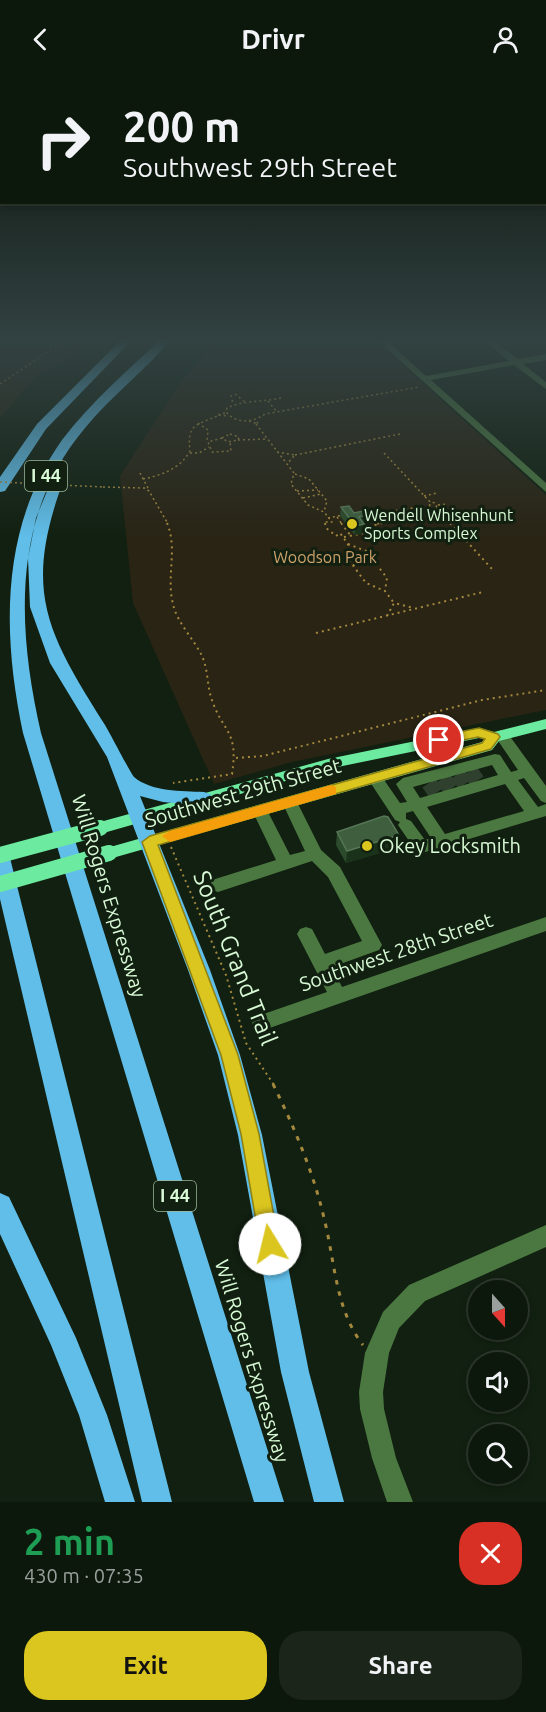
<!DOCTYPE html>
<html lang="en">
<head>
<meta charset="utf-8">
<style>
	body { margin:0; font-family:Ubuntu,sans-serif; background:#1b251a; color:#f1f3f6; height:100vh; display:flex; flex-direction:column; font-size:22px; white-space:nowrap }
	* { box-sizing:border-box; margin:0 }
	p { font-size:20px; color:#9aa09d }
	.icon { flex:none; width:33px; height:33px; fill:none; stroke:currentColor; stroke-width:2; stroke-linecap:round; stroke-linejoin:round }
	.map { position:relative; height:1424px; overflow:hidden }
	.details { display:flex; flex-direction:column; background:#0d180c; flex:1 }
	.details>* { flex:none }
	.banner { position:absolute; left:0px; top:0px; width:546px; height:126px; box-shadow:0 3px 9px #0003,0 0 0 2px #2d372d; background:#0d180c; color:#f1f3f6; overflow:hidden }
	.needle { width:39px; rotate:159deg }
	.tools { position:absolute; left:468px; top:1202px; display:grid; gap:12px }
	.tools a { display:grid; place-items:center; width:60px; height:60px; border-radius:50%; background:#0d180c; box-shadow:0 3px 9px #0003,0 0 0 2px #2d372d; font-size:30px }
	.pin { position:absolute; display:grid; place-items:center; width:51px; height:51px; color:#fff; margin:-26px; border:3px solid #fff; border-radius:50%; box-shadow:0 2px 6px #0007 }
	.me { position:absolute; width:66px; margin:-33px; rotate:351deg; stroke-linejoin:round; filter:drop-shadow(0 0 4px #0008) }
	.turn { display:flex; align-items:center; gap:21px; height:126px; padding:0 24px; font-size:27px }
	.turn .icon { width:78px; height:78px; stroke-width:2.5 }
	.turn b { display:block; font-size:42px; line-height:51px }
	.round { display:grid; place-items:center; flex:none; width:63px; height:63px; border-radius:24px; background:#1b251a }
	.head { display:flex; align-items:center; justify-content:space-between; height:102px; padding:0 24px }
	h1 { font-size:36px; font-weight:700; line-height:45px; color:#1e9e55 }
	.button { display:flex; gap:12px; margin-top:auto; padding:12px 24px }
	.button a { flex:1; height:69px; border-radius:24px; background:#dbc61f; color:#111; font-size:24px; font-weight:700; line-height:69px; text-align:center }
	.button a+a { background:#1b251a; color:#f1f3f6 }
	header { display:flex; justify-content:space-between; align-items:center; height:78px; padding:0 24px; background:#0d180c; font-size:27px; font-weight:700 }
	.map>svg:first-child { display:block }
	.green { fill:#292414 }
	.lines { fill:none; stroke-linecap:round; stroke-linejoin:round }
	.minor-tunnel { stroke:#2f412e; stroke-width:16; stroke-dasharray:16 8; stroke-linecap:butt }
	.path-far2 { stroke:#a3883e; stroke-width:1.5; stroke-dasharray:2 3; stroke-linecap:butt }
	.path-far1 { stroke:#a3883e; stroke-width:2; stroke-dasharray:2 4; stroke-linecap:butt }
	.path { stroke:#a3883e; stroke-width:3; stroke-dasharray:4.5 7; stroke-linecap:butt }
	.minor { fill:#4b7841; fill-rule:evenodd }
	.major { fill:#6beaa0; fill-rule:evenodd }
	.highway { fill:#60bee9; fill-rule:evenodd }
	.path-bridge { stroke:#a3883e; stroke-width:1.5; stroke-dasharray:2 3; stroke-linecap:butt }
	.major-bridge { stroke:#6beaa0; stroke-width:16 }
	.wall { fill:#2c4b2c }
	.shaded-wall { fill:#193219 }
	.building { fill:#3e5e3e; stroke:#567656; stroke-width:1.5 }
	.route { fill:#dbc61f; stroke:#8e8114; stroke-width:1.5 }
	.slow { fill:#f59e0b }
	.poi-dot { fill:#dbc61f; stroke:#112010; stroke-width:2 }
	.labels { text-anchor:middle; stroke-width:6; stroke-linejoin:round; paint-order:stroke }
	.far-poi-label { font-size:16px; fill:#d8f9d5; stroke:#112010; text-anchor:start }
	.far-park-label { font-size:16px; fill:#cfa16b; stroke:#112010 }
	.shield { fill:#112010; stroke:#9cb89a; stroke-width:1.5 }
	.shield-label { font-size:18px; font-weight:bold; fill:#d8f9d5 }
	.street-label { font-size:20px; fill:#d8f9d5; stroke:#112010 }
	.poi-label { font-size:20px; fill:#d8f9d5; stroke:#112010; text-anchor:start }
	.near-street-label { font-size:24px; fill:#d8f9d5; stroke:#112010 }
</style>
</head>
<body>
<header><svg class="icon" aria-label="back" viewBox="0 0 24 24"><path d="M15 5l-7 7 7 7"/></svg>Drivr<svg class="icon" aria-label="person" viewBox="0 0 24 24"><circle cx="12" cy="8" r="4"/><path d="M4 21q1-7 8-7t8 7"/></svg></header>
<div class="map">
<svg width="546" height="1424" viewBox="0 0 546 1424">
	<rect width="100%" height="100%" fill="#112010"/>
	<path class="green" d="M0,261H91L69,280L37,297L0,340Z
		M220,261H374L546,417V632L292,684L214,706L133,525L120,398L182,302Z"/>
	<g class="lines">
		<path class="minor-tunnel" d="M470,693L477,703
			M458,696L465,706
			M443,700L451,711
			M429,705L436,715"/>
		<path class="path-far2" d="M0,306L49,273L73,261
			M235,316L245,324
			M231,317L233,326
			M281,320C263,324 243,322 227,330L226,334C237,346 252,345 265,336L419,309
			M268,323L277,334
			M225,335L217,337L229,338
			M249,343L258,346L256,341
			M198,345L208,352L207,363
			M256,346L294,395L291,406L308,427L324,434L332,444H325V446
			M230,356L239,359L238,362L228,364L222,360Z
			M222,360L208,364L212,374L231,373L230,364
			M238,362L268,361
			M277,374L295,377L287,386
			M190,375H199L209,369
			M384,375L432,426
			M295,377L400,356
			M140,395L149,412
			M295,396L309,401L327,423L324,434
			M143,401C162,397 180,391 190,373C187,346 195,348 217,338
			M103,409L144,410L149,413L168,446
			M297,413L318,412
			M424,418L437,415
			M303,420L321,416
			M429.5 428a3.5 3.5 0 1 1 7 0a3.5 3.5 0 1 1-7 0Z
			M438,427L447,426
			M436,430L451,446
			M415,432L429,429
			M366,437L413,430L418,435L377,446
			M337,439L342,446
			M328,440L343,437
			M444,440L457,437"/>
		<path class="path-far1" d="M167,445C178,471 166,499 173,526C177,545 194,561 202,578C208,591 207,606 211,619C222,655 239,651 232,696L173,705
			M325,445L326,450L336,458L340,455L348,466L346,478L366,505L385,513L394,525
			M341,445L351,458
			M450,445L492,491
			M363,450L382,445
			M344,459L365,455L363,453
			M348,466L366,473L387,500L385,513
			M353,487L373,483
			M387,538L394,525L414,530
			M316,555L483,514
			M236,680L263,678L482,622L546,612
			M171,769L226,897L246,965L274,1007"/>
		<path class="path" d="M273,1006C294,1049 313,1093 324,1140C335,1183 335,1231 363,1267"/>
		<path class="minor" d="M376,261H385L426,298L509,283L482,261H491L518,281L546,276V282L523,286L546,304V311L514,287L431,302L546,405V414Z
			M501,652L506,653L546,708V725L541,723L524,700L518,702L538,729L546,726V738L422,775L416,773L398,747L400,744L395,742L370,704L368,700L370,696H380L400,725L407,724L396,706L403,700L495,676L500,677L511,694L518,692L494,657ZM492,687L498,697L420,720L413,709ZM505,706L524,733L445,756L427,729ZM413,733L431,760L425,762L411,743L406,741V735Z
			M290,718L295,720L321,772L340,789L382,867L379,872L332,889L342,909L546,839V853L261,953L255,951L252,945L255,939L327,914L297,856L300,851L306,849L312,851L325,876L362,863L328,799L312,783L218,814L212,812L210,807L212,802L276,782L252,732L255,728H265L290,777L305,773L282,724L285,720Z
			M546,1147V1169L425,1223L399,1250L389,1275L383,1314L384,1331L396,1380L413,1424H387L372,1380L360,1331L359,1314L365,1275L383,1234L409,1207Z"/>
		<path class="major" d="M546,641V651L499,663L492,672L109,781L103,779L101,775L103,771L482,664L484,661L479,660L328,691L100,756L95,754L92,750L95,746L100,744L328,681L479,650L494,654Z"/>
		<path class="highway" d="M122,261H133L46,351L5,413L0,414V399L37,346Z
			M161,261H171C145,293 111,318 85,350C11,437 17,550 41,655L284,1424H254L23,655C2,555 0,449 62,362C91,324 127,293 161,261Z
			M58,397L64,401C23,512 45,552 105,647C110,655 131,696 134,699C152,714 181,713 204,714L210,716L213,721L210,726L204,728L163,724L140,718L210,892L240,977L262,1057L309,1294L344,1424H314L281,1294L238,1057L218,977L188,892L107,679L50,585L30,529L28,480L36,440L52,401Z
			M0,772L7,775L10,780L172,1424H142L0,821Z
			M0,1115L9,1119L76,1260L107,1337L135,1424H105L79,1337L51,1267L0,1156Z"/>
		<path class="path-bridge" d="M0,404L103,409"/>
		<path class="major-bridge" d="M0,777L100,750
			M0,806L109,775"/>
	</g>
	<path class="wall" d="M341,429L354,435L366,446H364V455L355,457L340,438Z
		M337,754L397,770L346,785L336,767Z"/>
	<path class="shaded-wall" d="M367,437L366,446L358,448L359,439Z
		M364,446V455L355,457V448Z
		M399,757L397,770L346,785L347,773Z"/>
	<path class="building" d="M349,428L354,435L363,433L367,437L359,439L364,446L355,448L341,429Z
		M384,738L388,739L399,757L347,773L337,754Z"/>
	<linearGradient id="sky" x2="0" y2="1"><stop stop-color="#091209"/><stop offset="0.57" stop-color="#324242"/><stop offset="1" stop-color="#324242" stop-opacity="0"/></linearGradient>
	<rect width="546" height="460" fill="url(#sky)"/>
	<path class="route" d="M479,650L498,656L500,659L491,671L158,767L238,977L259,1056L279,1166L277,1173L270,1176L263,1173L260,1166L241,1056L221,977L142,764L150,758L482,665L485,661L478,659L439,667L433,662L439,658Z"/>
	<path class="slow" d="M331,707L336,709V716L170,764L162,758L170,753Z"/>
	<g class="poi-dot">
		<circle cx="352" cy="446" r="6"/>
		<circle cx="367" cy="768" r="6"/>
	</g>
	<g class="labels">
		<g class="far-poi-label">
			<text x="364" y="443">Wendell Whisenhunt<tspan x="364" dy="18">Sports Complex</tspan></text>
		</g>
		<g class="far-park-label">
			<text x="325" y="485">Woodson Park</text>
		</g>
		<g class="shield">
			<rect x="25" y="383" width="42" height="30" rx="4.5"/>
			<rect x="154" y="1103" width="42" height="30" rx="4.5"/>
		</g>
		<g class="shield-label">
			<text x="46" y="404">I 44</text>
			<text x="175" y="1124">I 44</text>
		</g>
		<g class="street-label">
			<text transform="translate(243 715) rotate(-16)" y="7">Southwest 29th Street</text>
			<text transform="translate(109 818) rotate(73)" y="7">Will Rogers Expressway</text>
			<text transform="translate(396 874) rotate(-19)" y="7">Southwest 28th Street</text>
			<text transform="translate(252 1283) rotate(73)" y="7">Will Rogers Expressway</text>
		</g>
		<g class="poi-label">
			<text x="379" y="775">Okey Locksmith</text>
		</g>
		<g class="near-street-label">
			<text transform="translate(235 880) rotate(68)" y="8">South Grand Trail</text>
		</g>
	</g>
</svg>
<div class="tools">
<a><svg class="needle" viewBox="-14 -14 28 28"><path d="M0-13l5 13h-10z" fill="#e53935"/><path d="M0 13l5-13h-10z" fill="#9aa09d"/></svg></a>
<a><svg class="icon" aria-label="sound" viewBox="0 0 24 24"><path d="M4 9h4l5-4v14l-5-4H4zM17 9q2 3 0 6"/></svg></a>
<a><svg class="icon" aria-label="search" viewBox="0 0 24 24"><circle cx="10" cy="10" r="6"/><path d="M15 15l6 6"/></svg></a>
</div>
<div class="pin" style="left:439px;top:662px;background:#d93025"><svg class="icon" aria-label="arrive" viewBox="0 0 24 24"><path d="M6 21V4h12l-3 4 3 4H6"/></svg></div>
<svg class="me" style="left:270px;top:1166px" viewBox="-20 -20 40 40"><circle r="19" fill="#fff"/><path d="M0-13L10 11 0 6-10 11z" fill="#dbc61f"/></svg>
<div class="banner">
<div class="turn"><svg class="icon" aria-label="right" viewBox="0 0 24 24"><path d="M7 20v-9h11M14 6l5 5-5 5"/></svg><div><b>200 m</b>Southwest 29th Street</div></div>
</div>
</div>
<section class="details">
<div class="head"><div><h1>2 min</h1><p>430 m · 07:35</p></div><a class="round" style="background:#d93025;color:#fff"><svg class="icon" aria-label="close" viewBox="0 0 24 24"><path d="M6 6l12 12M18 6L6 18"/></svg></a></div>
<div class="button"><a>Exit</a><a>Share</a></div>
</section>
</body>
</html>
